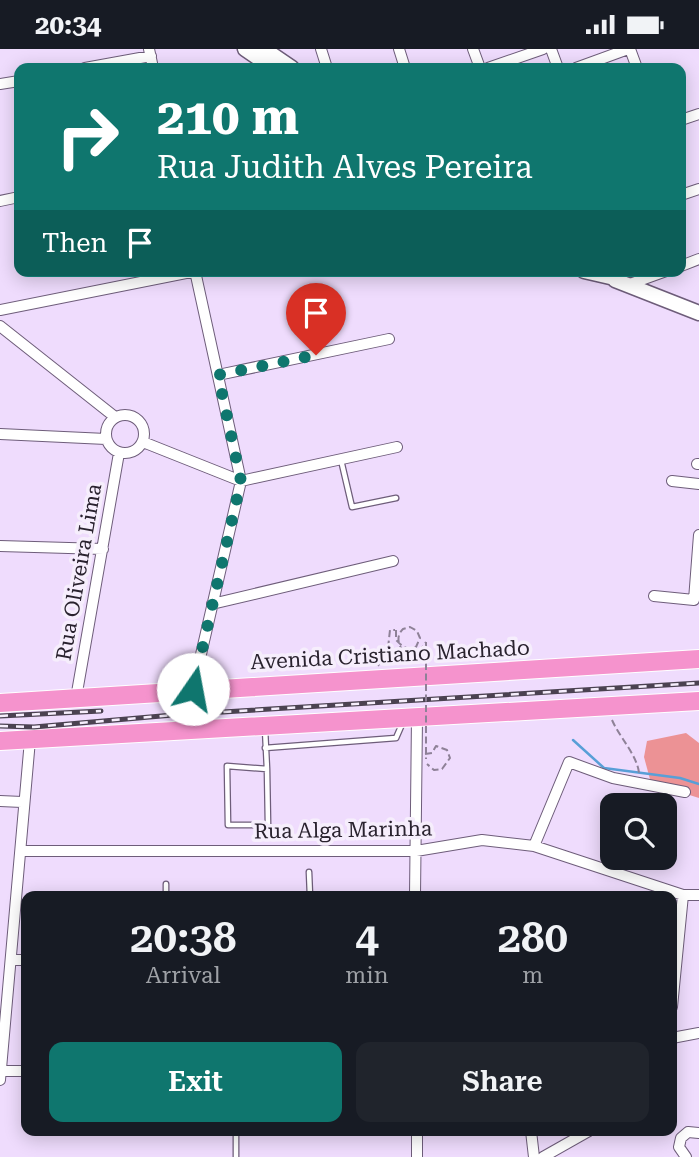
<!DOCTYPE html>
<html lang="en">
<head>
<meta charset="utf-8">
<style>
	body { margin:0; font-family:"Roboto Serif",serif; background:#20242c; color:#f1f3f6; height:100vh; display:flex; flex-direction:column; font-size:26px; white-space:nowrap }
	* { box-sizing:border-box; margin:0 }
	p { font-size:23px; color:#9ea1a6 }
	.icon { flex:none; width:38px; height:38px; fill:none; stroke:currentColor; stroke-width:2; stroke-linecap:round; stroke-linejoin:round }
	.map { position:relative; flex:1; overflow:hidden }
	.sheet { position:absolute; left:21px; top:842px; width:656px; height:245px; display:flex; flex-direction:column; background:#171b24; border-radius:14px; box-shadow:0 4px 18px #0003 }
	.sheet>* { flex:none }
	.hud { position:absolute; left:14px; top:14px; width:672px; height:214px; border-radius:14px; box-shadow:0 4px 18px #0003; background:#0f766e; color:#fff; overflow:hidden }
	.buttons { position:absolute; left:600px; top:744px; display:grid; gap:14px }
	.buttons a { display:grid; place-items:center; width:77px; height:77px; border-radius:14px; background:#171b24; box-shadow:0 4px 18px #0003; font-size:35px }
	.pin { position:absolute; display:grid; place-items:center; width:60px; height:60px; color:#fff; margin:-72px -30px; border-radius:50% 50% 50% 0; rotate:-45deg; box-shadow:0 0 7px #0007 }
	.pin .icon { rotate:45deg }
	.me { position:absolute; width:77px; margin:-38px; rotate:12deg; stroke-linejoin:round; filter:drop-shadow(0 0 5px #0008) }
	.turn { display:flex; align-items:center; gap:24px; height:147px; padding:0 28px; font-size:32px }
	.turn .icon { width:91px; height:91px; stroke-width:2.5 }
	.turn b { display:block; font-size:49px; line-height:60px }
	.then { display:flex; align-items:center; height:66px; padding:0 28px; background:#0003; gap:14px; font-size:26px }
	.eta { display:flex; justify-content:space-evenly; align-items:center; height:119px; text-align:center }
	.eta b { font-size:42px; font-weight:600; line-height:49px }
	.primary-button { display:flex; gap:14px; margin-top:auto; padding:14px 28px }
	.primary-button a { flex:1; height:80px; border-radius:14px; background:#0f766e; color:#fff; font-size:28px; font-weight:600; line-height:80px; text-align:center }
	.primary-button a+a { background:#20242c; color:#f1f3f6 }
	.status { display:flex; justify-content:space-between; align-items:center; height:49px; padding:0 35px; background:#171b24; direction:ltr }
	.status svg { height:19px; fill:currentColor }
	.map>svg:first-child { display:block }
	.forest { fill:#ec9295 }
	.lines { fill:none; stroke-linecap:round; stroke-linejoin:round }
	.stream { stroke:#589fd7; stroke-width:2.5 }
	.lane-casing { stroke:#6e5d7a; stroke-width:7 }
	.street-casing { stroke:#6e5d7a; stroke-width:12 }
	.secondary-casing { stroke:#6e5d7a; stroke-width:17 }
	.highway-casing { stroke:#fff; stroke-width:20 }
	.path { stroke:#8e8197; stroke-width:2; stroke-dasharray:7 3.5; stroke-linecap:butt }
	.lane { stroke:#fff; stroke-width:4.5 }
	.street { stroke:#fff; stroke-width:10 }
	.secondary { stroke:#fff; stroke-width:14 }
	.highway { stroke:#f593cd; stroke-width:18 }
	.rail-casing { stroke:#4b4251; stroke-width:5 }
	.rail { stroke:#f6eefc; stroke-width:2.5; stroke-dasharray:8; stroke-linecap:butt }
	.path-bridge { stroke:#8e8197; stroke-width:2; stroke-dasharray:7 3.5; stroke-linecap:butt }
	.route { stroke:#0f766e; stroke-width:12; stroke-dasharray:0 21.6 }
	.labels { text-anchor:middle; stroke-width:7; stroke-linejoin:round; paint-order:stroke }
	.street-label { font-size:21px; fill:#29222e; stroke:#f6eefc }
</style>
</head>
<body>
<div class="status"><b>20:34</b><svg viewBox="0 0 49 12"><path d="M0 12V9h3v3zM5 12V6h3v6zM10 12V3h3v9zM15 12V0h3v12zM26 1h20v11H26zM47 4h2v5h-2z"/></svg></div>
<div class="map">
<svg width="699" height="1108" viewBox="0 0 699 1108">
	<rect width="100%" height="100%" fill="#efdcfd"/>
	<path class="forest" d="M686,684L699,694V749L651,734L644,708L647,692Z"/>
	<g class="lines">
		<path class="stream" d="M573,691L604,719L680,729L699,735"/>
		<g class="lane-casing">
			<path id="lane" d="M341,411L352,458L396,449
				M265,680L267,720L227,717L228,776H268L267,720
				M265,699L396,689L403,673
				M309,823L310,847
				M166,835V847
				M297,1082L298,1083
				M236,1108V1082"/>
		</g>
		<g class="street-casing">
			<path id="street" d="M149,0L153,19
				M321,0L327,19
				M399,0L405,19
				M473,0L480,19
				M551,0L558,19
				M630,0L637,19
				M85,19L151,7
				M488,19L543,0
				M576,19L628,0
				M0,35L19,32
				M681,71L699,65
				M681,146L699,140
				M0,152L19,148
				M681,217L699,210
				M630,235L666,222
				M0,261L196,222
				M0,277L115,368
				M218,326L389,290
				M106 385a19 19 0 1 1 38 0a19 19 0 1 1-38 0Z
				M0,385L106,390
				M143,393L241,432L397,398
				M697,415H699
				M672,432L699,435
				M0,497L103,500
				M654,547L694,551L699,486
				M212,555L393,512
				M193,640L241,432L195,222
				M76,649L119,404
				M0,752L22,753
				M534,797L569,713L613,729L685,743
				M21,802H416L482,791L534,797L683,846H699
				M415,847L417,669
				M11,911H26
				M672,958L683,846
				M672,989L699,984
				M1,1022H26
				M0,1031L30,691
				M531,1082L534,1108
				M417,1108V1082
				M543,1108L589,1082
				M686,1108L679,1098L681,1089L688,1083L699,1084"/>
		</g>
		<g class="secondary-casing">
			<path id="secondary" d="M245,0L273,19
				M264,0L292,19
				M584,222L610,228
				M615,231L699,264"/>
		</g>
		<g class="highway-casing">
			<path id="highway" d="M0,654L699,610
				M0,692L699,652"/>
		</g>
		<path class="path" d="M396,581V591C402,597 407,602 416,598L420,589L417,582L410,578L403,580C396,587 398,595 403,602L420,601L426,593
			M378,617L388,599L390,581H395
			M612,671C620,689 637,706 639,724
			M425,705L432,704L436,697L447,701L450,709L442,720L434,721L427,715"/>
		<use href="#lane" class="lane"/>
		<use href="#street" class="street"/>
		<use href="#secondary" class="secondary"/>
		<use href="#highway" class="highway"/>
		<g class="rail-casing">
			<path id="rail" d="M0,667L101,662
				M0,677L34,678L173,666L699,634"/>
		</g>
		<use href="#rail" class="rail"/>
		<path class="path-bridge" d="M426,593V710"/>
	</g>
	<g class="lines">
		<path class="route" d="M193,640L241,432L218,326L316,306"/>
	</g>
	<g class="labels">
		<g class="street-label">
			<text transform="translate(79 523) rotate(-80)" y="7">Rua Oliveira Lima</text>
			<text transform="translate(390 606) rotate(-3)" y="7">Avenida Cristiano Machado</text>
			<text transform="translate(343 781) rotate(-1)" y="7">Rua Alga Marinha</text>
		</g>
	</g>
</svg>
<div class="buttons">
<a><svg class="icon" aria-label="search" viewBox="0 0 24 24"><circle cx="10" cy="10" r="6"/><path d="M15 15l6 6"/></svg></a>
</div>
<div class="pin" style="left:316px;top:306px;background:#d93025"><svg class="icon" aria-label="arrive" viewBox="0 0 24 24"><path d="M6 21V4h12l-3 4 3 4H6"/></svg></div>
<svg class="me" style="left:193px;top:640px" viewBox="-20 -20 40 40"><circle r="19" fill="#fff"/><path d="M0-13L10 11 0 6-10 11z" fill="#0f766e"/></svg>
<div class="hud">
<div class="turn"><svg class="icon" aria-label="right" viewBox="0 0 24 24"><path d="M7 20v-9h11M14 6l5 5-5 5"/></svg><div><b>210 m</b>Rua Judith Alves Pereira</div></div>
<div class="then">Then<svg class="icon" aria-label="arrive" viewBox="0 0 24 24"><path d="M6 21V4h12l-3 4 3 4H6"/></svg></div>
</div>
<section class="sheet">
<div class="eta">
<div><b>20:38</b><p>Arrival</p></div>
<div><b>4</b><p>min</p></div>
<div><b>280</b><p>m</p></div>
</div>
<div class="primary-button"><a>Exit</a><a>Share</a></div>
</section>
</div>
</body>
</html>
